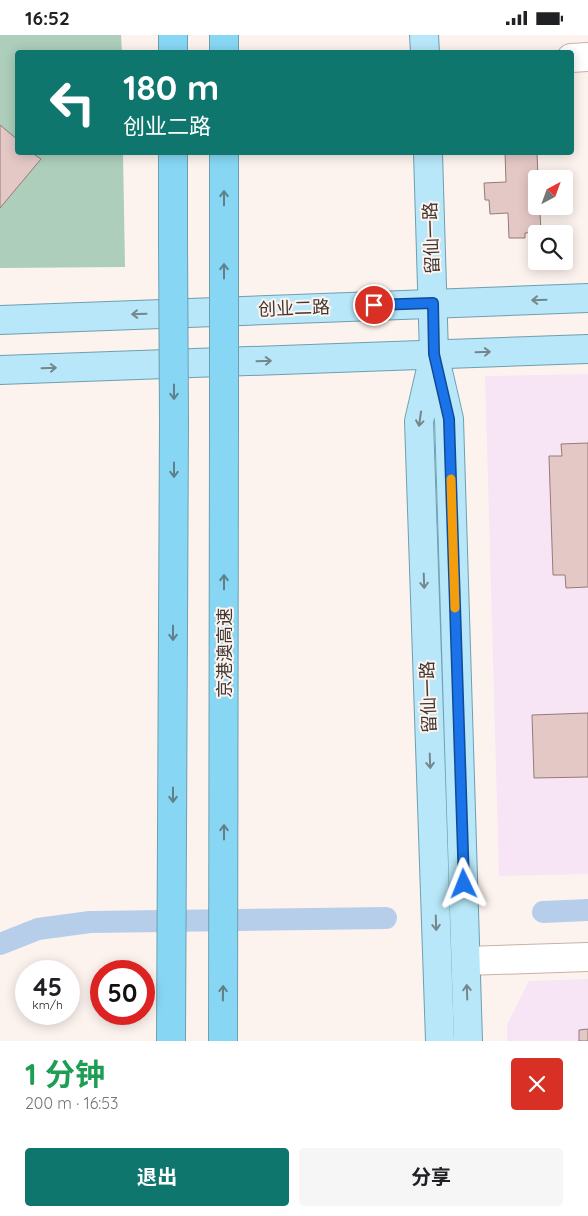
<!DOCTYPE html>
<html lang="zh">
<head>
<meta charset="utf-8">
<style>
  :root { --surface:#fff; --page:#f6f6f6; --text:#202124; --muted:#757577; --accent:#0f766e }
  body { margin:0; font-family:Quicksand,"Noto Sans SC",sans-serif; background:var(--page); color:var(--text); height:100vh; display:flex; flex-direction:column; font-size:19px; white-space:nowrap }
  * { box-sizing:border-box; margin:0 }
  p { font-size:16px; color:var(--muted) }
  .icon { flex:none; width:28px; height:28px; fill:none; stroke:currentColor; stroke-width:2; stroke-linecap:round; stroke-linejoin:round }
  .map { position:relative; height:1006px; overflow:hidden }
  .side { display:flex; flex-direction:column; background:var(--surface); flex:1 }
  .side>* { flex:none }
  .guide { position:absolute; left:15px; top:15px; width:559px; height:105px; border-radius:5px; box-shadow:0 2px 12px #0003; background:#0f766e; color:#fff; overflow:hidden }
  .needle { width:32px; rotate:41deg }
  .fabs { position:absolute; left:528px; top:135px; display:grid; gap:10px }
  .fabs a { display:grid; place-items:center; width:45px; height:45px; border-radius:5px; background:var(--surface); box-shadow:0 2px 12px #0003; font-size:25px }
  .speed { position:absolute; left:15px; top:925px; display:flex; gap:10px; font-size:25px; font-weight:700; text-align:center }
  .speed>* { display:grid; place-content:center; width:65px; height:65px; border-radius:50%; background:var(--surface); box-shadow:0 2px 12px #0003; line-height:1 }
  .speed small { font-size:12px; font-weight:400 }
  .speed .limit { border:8px solid #d22; background:#fff; color:#111 }
  .pin { position:absolute; display:grid; place-items:center; width:42px; height:42px; color:#fff; margin:-21px; border:2px solid #fff; border-radius:50%; box-shadow:0 1px 5px #0007 }
  .me { position:absolute; width:55px; margin:-28px; rotate:358deg; stroke-linejoin:round; filter:drop-shadow(0 0 4px #0008) }
  .turn { display:flex; align-items:center; gap:18px; height:105px; padding:0 25px; font-size:22px }
  .turn .icon { width:65px; height:65px; stroke-width:2.5 }
  .turn b { display:block; font-size:35px; line-height:42px }
  .round { display:grid; place-items:center; flex:none; width:52px; height:52px; border-radius:5px; background:var(--page) }
  .overview { display:flex; align-items:center; justify-content:space-between; height:85px; padding:0 25px }
  h1 { font-size:30px; font-weight:700; line-height:38px; color:#1e9e55 }
  .primary-button { display:flex; gap:10px; margin-top:auto; padding:10px 25px }
  .primary-button a { flex:1; height:58px; border-radius:5px; background:var(--accent); color:#fff; font-size:20px; font-weight:700; line-height:58px; text-align:center }
  .primary-button a+a { background:var(--page); color:var(--text) }
  .status { display:flex; justify-content:space-between; align-items:center; height:35px; padding:0 25px; background:var(--surface); direction:ltr }
  .status svg { height:14px; fill:currentColor }
  .map>svg:first-child { display:block }
  .commercial { fill:#f7e5f6 }
  .green { fill:#accebb }
  .lines { fill:none; stroke-linecap:round; stroke-linejoin:round }
  .canal { stroke:#b7ceeb; stroke-width:22 }
  .building { fill:#e4c8c6; stroke:#947b79 }
  .minor-casing { stroke:#c9b1a6; stroke-width:30 }
  .major-casing { stroke:#6e9fb0; stroke-width:30 }
  .highway-casing { stroke:#6e9fb0; stroke-width:30 }
  .minor { stroke:#fff; stroke-width:28 }
  .major { stroke:#b7e7f8; stroke-width:28 }
  .highway { stroke:#87d7f4; stroke-width:28 }
  .highway-bridge-casing { stroke:#6e9fb0; stroke-width:30; stroke-linecap:butt }
  .highway-bridge { stroke:#87d7f4; stroke-width:28 }
  .oneway { stroke:#607f89 }
  .oneway2 { stroke:#76868b }
  .route-casing { stroke:#114b97; stroke-width:12 }
  .route { stroke:#1a73e8; stroke-width:9 }
  .slow { stroke:#f59e0b; stroke-width:9 }
  .labels { text-anchor:middle; dominant-baseline:central; stroke-width:4; stroke-linejoin:round; paint-order:stroke }
  .street-label { font-size:18px; fill:#403732; stroke:#fdf3ee }
</style>
</head>
<body>
<div class="status"><b>16:52</b><svg viewBox="0 0 49 12"><path d="M0 12V9h3v3zM5 12V6h3v6zM10 12V3h3v9zM15 12V0h3v12zM26 1h20v11H26zM47 4h2v5h-2z"/></svg></div>
<div class="map">
<svg width="588" height="1006" viewBox="0 0 588 1006">
  <rect width="100%" height="100%" fill="#fdf3ee"/>
  <g class="commercial">
    <polygon points="588,339 588,839 499,841 485,341"/>
    <polygon points="588,944 588,1006 507,1006 507,990 529,946"/>
  </g>
  <polygon class="green" points="0,0 121,0 122,17 18,18 18,118 123,118 125,232 0,233"/>
  <g class="lines">
    <g class="canal">
      <polyline points="543,877 588,875"/>
      <polyline points="0,909 38,894 90,887 386,883"/>
    </g>
  </g>
  <g class="building">
    <polygon points="0,90 18,105 18,118 32,118 41,124 0,173"/>
    <polygon points="505,118 537,118 538,144 536,144 536,171 564,171 565,161 565,176 540,177 541,197 525,198 525,203 509,203 508,178 490,179 489,165 485,165 484,148 506,147"/>
    <polygon points="588,408 588,552 566,553 565,540 553,540 549,421 562,421 561,409"/>
    <polygon points="588,678 588,742 534,743 532,680"/>
    <polygon points="588,994 588,1006 579,1006 579,995"/>
  </g>
  <g class="lines">
    <defs>
      <g id="minor">
        <polyline points="571,23 588,22"/>
        <polyline points="466,926 588,922"/>
      </g>
      <g id="major">
        <polyline points="424,0 425,18"/>
        <polyline points="428,118 434,319 449,384 468,1006"/>
        <polyline points="0,285 588,263"/>
        <polyline points="433,325 419,386 440,1006"/>
        <polyline points="0,335 588,314"/>
      </g>
      <g id="highway">
        <polyline points="173,0 173,18"/>
        <polyline points="224,0 224,18"/>
        <polyline points="173,118 173,203"/>
        <polyline points="224,118 224,209"/>
        <polyline points="171,1006 174,387"/>
        <polyline points="223,1006 224,390"/>
      </g>
    </defs>
    <use href="#minor" class="minor-casing"/>
    <use href="#major" class="major-casing"/>
    <use href="#highway" class="highway-casing"/>
    <use href="#minor" class="minor"/>
    <use href="#major" class="major"/>
    <use href="#highway" class="highway"/>
    <defs>
      <g id="highway-bridge">
        <polyline points="173,203 174,387"/>
        <polyline points="224,209 224,390"/>
      </g>
    </defs>
    <use href="#highway-bridge" class="highway-bridge-casing"/>
    <use href="#highway-bridge" class="highway-bridge"/>
  </g>
  <defs><path id="oneway-shaft" d="M-6 0H5M1.5-3L5.5 0L1.5 3" fill="none" stroke-width="1.6" stroke-linecap="round" stroke-linejoin="round" transform="scale(1.25)"/></defs>
  <g class="oneway">
    <use href="#oneway-shaft" transform="translate(224 163) rotate(-90)"/>
    <use href="#oneway-shaft" transform="translate(224 236) rotate(-90)"/>
    <use href="#oneway-shaft" transform="translate(174 357) rotate(90)"/>
    <use href="#oneway-shaft" transform="translate(174 435) rotate(90)"/>
    <use href="#oneway-shaft" transform="translate(224 547) rotate(-90)"/>
    <use href="#oneway-shaft" transform="translate(173 598) rotate(90)"/>
    <use href="#oneway-shaft" transform="translate(173 760) rotate(90)"/>
    <use href="#oneway-shaft" transform="translate(224 797) rotate(-90)"/>
    <use href="#oneway-shaft" transform="translate(223 958) rotate(-89)"/>
  </g>
  <g class="oneway2">
    <use href="#oneway-shaft" transform="translate(539 265) rotate(178)"/>
    <use href="#oneway-shaft" transform="translate(139 279) rotate(178)"/>
    <use href="#oneway-shaft" transform="translate(483 317) rotate(-2)"/>
    <use href="#oneway-shaft" transform="translate(264 326) rotate(-2)"/>
    <use href="#oneway-shaft" transform="translate(49 333) rotate(-2)"/>
    <use href="#oneway-shaft" transform="translate(420 384) rotate(98)"/>
    <use href="#oneway-shaft" transform="translate(424 546) rotate(88)"/>
    <use href="#oneway-shaft" transform="translate(430 726) rotate(88)"/>
    <use href="#oneway-shaft" transform="translate(436 888) rotate(88)"/>
    <use href="#oneway-shaft" transform="translate(467 957) rotate(-92)"/>
  </g>
  <g class="lines">
    <defs>
      <polyline id="route" points="374,270 433,268 434,319 449,384 464,849"/>
    </defs>
    <use href="#route" class="route-casing"/>
    <use href="#route" class="route"/>
    <polyline class="slow" points="451,444 455,573"/>
  </g>
  <g class="labels">
    <g class="street-label">
      <text transform="translate(431 203) rotate(-92)">留仙一路</text>
      <text transform="translate(294 273) rotate(-2)">创业二路</text>
      <text transform="translate(224 618) rotate(-90)">京港澳高速</text>
      <text transform="translate(428 662) rotate(-92)">留仙一路</text>
    </g>
  </g>
</svg>
<div class="fabs">
<a><svg class="needle" viewBox="-14 -14 28 28"><path d="M0-13l5 13h-10z" fill="#e53935"/><path d="M0 13l5-13h-10z" fill="#757577"/></svg></a>
<a><svg class="icon" aria-label="search" viewBox="0 0 24 24"><circle cx="10" cy="10" r="6"/><path d="M15 15l6 6"/></svg></a>
</div>
<div class="speed"><div>45<small>km/h</small></div><div class="limit">50</div></div>
<div class="pin" style="left:374px;top:270px;background:#d93025"><svg class="icon" aria-label="arrive" viewBox="0 0 24 24"><path d="M6 21V4h12l-3 4 3 4H6"/></svg></div>
<svg class="me" style="left:464px;top:849px" viewBox="-20 -20 40 40"><path d="M0-17L14 15 0 8-14 15z" fill="#1a73e8" stroke="#fff" stroke-width="4"/></svg>
<div class="guide">
<div class="turn"><svg class="icon" aria-label="left" viewBox="0 0 24 24"><path d="M17 20v-9H6M10 6l-5 5 5 5"/></svg><div><b>180 m</b>创业二路</div></div>
</div>
</div>
<section class="side">
<div class="overview"><div><h1>1 分钟</h1><p>200 m · 16:53</p></div><a class="round" style="background:#d93025;color:#fff"><svg class="icon" aria-label="close" viewBox="0 0 24 24"><path d="M6 6l12 12M18 6L6 18"/></svg></a></div>
<div class="primary-button"><a>退出</a><a>分享</a></div>
</section>
</body>
</html>
